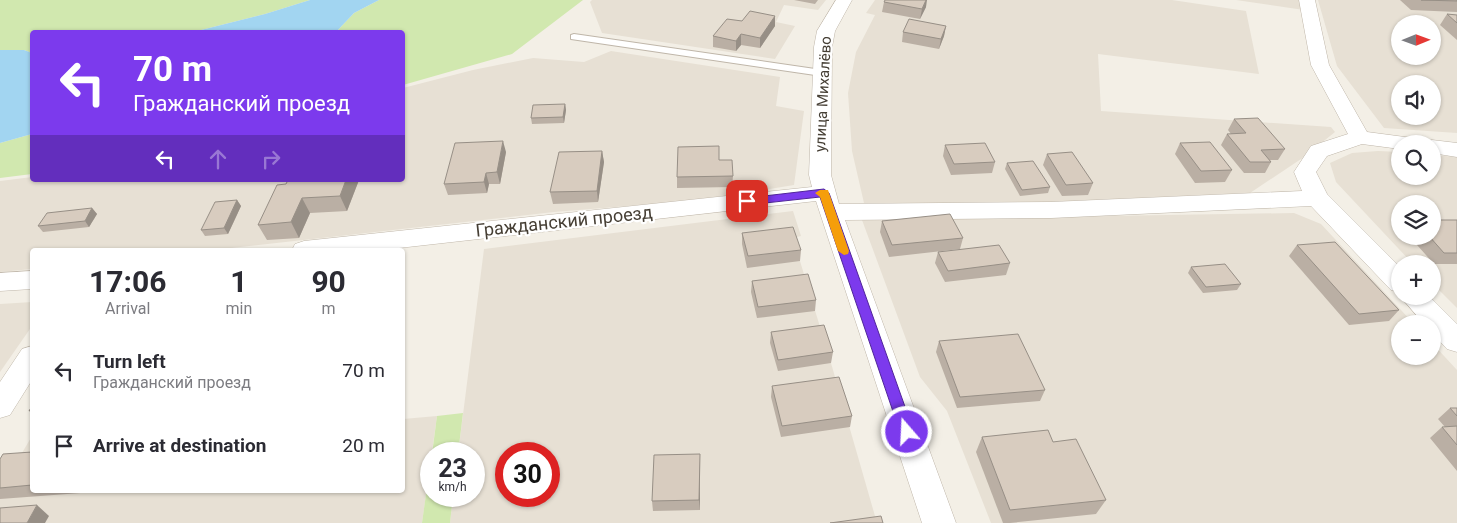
<!DOCTYPE html>
<html lang="en">
<head>
<meta charset="utf-8">
<style>
  :root { --surface:#fff; --page:#f2f2f3; --text:#2b2b33; --muted:#7c7c81 }
  body { margin:0; font-family:Roboto,sans-serif; background:var(--page); color:var(--text); height:100vh; display:flex; flex-direction:column; font-size:19px; white-space:nowrap }
  * { box-sizing:border-box; margin:0 }
  p { font-size:16px; color:var(--muted) }
  .icon { flex:none; width:28px; height:28px; fill:none; stroke:currentColor; stroke-width:2; stroke-linecap:round; stroke-linejoin:round }
  .map { position:relative; flex:1; overflow:hidden }
  .drawer { position:absolute; left:30px; top:248px; width:375px; height:245px; display:flex; flex-direction:column; background:var(--surface); border-radius:5px; box-shadow:0 1px 4px #0004 }
  .drawer>* { flex:none }
  .hud { position:absolute; left:30px; top:30px; width:375px; height:152px; border-radius:5px; box-shadow:0 1px 4px #0004; background:#7c3aed; color:#fff; overflow:hidden }
  .needle { width:32px; rotate:89deg }
  .fabs { position:absolute; left:1391px; top:15px; display:grid; gap:10px }
  .fabs a { display:grid; place-items:center; width:50px; height:50px; border-radius:50%; background:var(--surface); box-shadow:0 1px 4px #0004; font-size:25px }
  .speed { position:absolute; left:420px; top:442px; display:flex; gap:10px; font-size:25px; font-weight:700; text-align:center }
  .speed>* { display:grid; place-content:center; width:65px; height:65px; border-radius:50%; background:var(--surface); box-shadow:0 1px 4px #0004; line-height:1 }
  .speed small { font-size:12px; font-weight:400 }
  .speed .limit { border:8px solid #d22; background:#fff; color:#111 }
  .pin { position:absolute; display:grid; place-items:center; width:42px; height:42px; color:#fff; margin:-21px; border-radius:10px; box-shadow:0 2px 8px #0006 }
  .me { position:absolute; width:55px; margin:-28px; rotate:341deg; stroke-linejoin:round; filter:drop-shadow(0 0 4px #0008) }
  .turn { display:flex; align-items:center; gap:18px; height:105px; padding:0 20px; font-size:22px }
  .turn .icon { width:65px; height:65px; stroke-width:2.5 }
  .turn b { display:block; font-size:35px; line-height:42px }
  .lanes { display:flex; align-items:center; height:48px; padding:0 20px; background:#0003; justify-content:center; gap:25px; direction:ltr }
  .lanes .off { opacity:.35 }
  .eta { display:flex; justify-content:space-evenly; align-items:center; height:85px; text-align:center }
  .eta b { font-size:30px; font-weight:700; line-height:35px }
  ul { padding:0; list-style:none }
  li { display:flex; align-items:center; gap:15px; height:75px; padding:0 20px }
  li div { flex:1 }
  li b { display:block; font-size:19px }
  li em { font-style:normal }
  .map>svg:first-child { display:block }
  .residential { fill:#e7e0d4; fill-rule:evenodd }
  .green { fill:#d1e8af }
  .water { fill:#a2d5f1 }
  .lines { fill:none; stroke-linecap:round; stroke-linejoin:round }
  .lane-casing { stroke:#bfb6a9; stroke-width:2 }
  .street-casing { stroke:#bfb6a9; stroke-width:1 }
  .lane { fill:#fff; fill-rule:evenodd }
  .street { fill:#fff; fill-rule:evenodd }
  .wall { fill:#baafa4 }
  .shaded-wall { fill:#978f86 }
  .building { fill:#d8ccbf; stroke:#978f86 }
  .route { fill:#7c3aed; stroke:#51269a }
  .slow { fill:#f59e0b }
  .labels { text-anchor:middle; dominant-baseline:central; stroke-width:4.5; stroke-linejoin:round; paint-order:stroke }
  .far-street-label { font-size:15px; fill:#463f35; stroke:#fff }
  .street-label { font-size:18px; fill:#463f35; stroke:#fff }
</style>
</head>
<body>
<div class="map">
<svg width="1457" height="523" viewBox="0 0 1457 523">
  <rect width="100%" height="100%" fill="#f3efe6"/>
  <g class="residential">
    <polygon points="592,0 826,0 818,10 784,5 776,22 795,26 775,59 602,33 590,2"/>
    <polygon points="875,0 1172,0 1246,11 1259,74 1098,54 1101,111 1331,127 1335,132 1304,157 1250,193 1024,203 864,203 852,151 848,93 856,52 875,15 866,13"/>
    <polygon points="1236,0 1301,0 1304,10"/>
    <path d="M1318,0h139v133l-73,-5 -47,-62zM1400,24h32v32h-32zM1400,84h32v32h-32z"/>
    <polygon points="611,51 780,77 776,106 804,111 794,185 702,200 554,212 213,250 32,250 32,269 0,272 0,181 32,177 32,180 402,180 403,88 473,70 533,58 584,62"/>
    <path d="M1378,151l22,1v24h32l1,-21 24,2v151l-24,-24 -1,-20h-19l-77,-82 -6,-19 22,-10zM1400,204h32v32h-32z"/>
    <path d="M793,211l8,25 -8,2 38,125 46,160h-427l3,-27h21v-42h-16l26,-205zM506,454h43v42h-43z"/>
    <polygon points="1294,213 1321,224 1414,324 1400,324 1400,356 1432,356 1433,344 1457,370 1457,523 991,523 947,411 920,377 862,220"/>
    <polygon points="32,302 32,326 0,372 0,304"/>
    <polygon points="437,416 422,523 0,523 0,490 32,436 32,490 402,490 403,419"/>
  </g>
  <g class="green">
    <polygon points="0,0 310,0 265,14 193,32 32,32 32,53 24,50 0,50"/>
    <polygon points="379,0 583,0 512,54 403,85 402,32 336,32 354,13"/>
    <polygon points="32,134 32,174 0,178 0,143"/>
    <polygon points="463,413 458,454 432,454 437,416"/>
    <polygon points="431,458 431,496 453,496 450,523 422,523"/>
  </g>
  <g class="water">
    <polygon points="310,0 379,0 354,13 336,32 193,32 265,14"/>
    <polygon points="0,50 24,50 32,53 32,134 0,143"/>
  </g>
  <g class="lines">
    <defs>
      <polygon id="lane" points="574,34 822,70 827,73 822,76 571,39 571,35"/>
      <g id="street">
        <polygon points="836,0 852,0 835,31 832,47 831,175 839,204 1051,202 1302,191 1294,172 1311,146 1348,134 1311,65 1299,0 1315,0 1329,65 1367,132 1420,139 1422,144 1400,144 1400,149 1362,144 1327,156 1316,172 1327,194 1400,267 1400,292 1391,290 1311,206 1051,218 845,220 956,523 922,523 816,201 381,250 292,250 295,244 304,241 812,187 809,175 814,47 817,31"/>
        <polygon points="1432,140 1457,143 1457,157 1432,153 1432,144 1423,144"/>
        <polygon points="32,271 32,289 0,291 0,273"/>
        <polygon points="1400,296 1429,296 1457,324 1457,352 1447,349 1432,333 1432,324 1424,324"/>
        <polygon points="32,346 32,380 10,415 0,418 0,382 22,349"/>
      </g>
    </defs>
    <use href="#lane" class="lane-casing"/>
    <use href="#street" class="street-casing"/>
    <use href="#lane" class="lane"/>
    <use href="#street" class="street"/>
  </g>
  <g class="wall">
    <polygon points="794,0 818,0 815,4"/>
    <polygon points="1400,0 1457,0 1457,12 1411,10"/>
    <polygon points="884,2 926,7 920,19 882,12"/>
    <polygon points="1447,14 1457,15 1457,40 1440,25"/>
    <polygon points="775,16 775,26 760,48 741,45 736,51 713,47 713,36 742,21"/>
    <polygon points="946,26 944,36 939,49 902,42 903,32"/>
    <polygon points="565,104 566,110 564,123 532,124 531,118"/>
    <polygon points="1234,119 1285,149 1278,160 1270,160 1271,162 1265,173 1244,173 1221,145 1227,134 1231,134 1228,130"/>
    <polygon points="1180,143 1232,170 1225,182 1195,183 1175,154"/>
    <polygon points="945,145 995,162 992,173 951,175 943,156"/>
    <polygon points="602,151 604,162 598,202 553,204 550,192"/>
    <polygon points="506,152 500,184 489,184 487,193 448,195 444,184"/>
    <polygon points="1047,154 1093,183 1088,195 1062,196 1043,165"/>
    <polygon points="719,160 733,176 732,187 677,188 677,177"/>
    <polygon points="1007,163 1050,187 1048,193 1020,196 1005,169"/>
    <polygon points="288,180 359,180 347,211 310,213 299,238 267,240 258,225 286,184"/>
    <polygon points="237,200 241,206 228,234 205,236 201,230"/>
    <polygon points="92,208 97,214 89,227 43,232 38,226"/>
    <polygon points="1457,220 1457,264 1434,264 1409,236 1432,236"/>
    <polygon points="882,221 963,238 960,249 889,257 880,232"/>
    <polygon points="742,233 801,250 800,261 747,268 742,244"/>
    <polygon points="1297,245 1399,310 1389,321 1349,325 1289,256"/>
    <polygon points="938,252 1010,263 1006,275 945,282 935,263"/>
    <polygon points="1191,267 1241,284 1237,290 1203,293 1188,273"/>
    <polygon points="752,281 816,300 815,311 757,318 751,292"/>
    <polygon points="771,332 833,352 831,363 778,371 770,343"/>
    <polygon points="939,341 1045,390 1040,401 957,408 936,352"/>
    <polygon points="772,386 852,416 850,427 781,437 771,397"/>
    <polygon points="1450,408 1457,408 1457,471 1430,438 1442,427 1445,427 1438,419"/>
    <polygon points="982,437 1053,442 1106,500 1096,514 1010,523 1003,523 976,452"/>
    <polygon points="32,452 32,490 95,490 94,492 0,499 0,459"/>
    <polygon points="700,454 700,510 653,511 652,501"/>
  </g>
  <g class="shaded-wall">
    <polygon points="926,0 927,0 926,7 920,19 922,9"/>
    <polygon points="775,16 775,26 760,48 760,38"/>
    <polygon points="946,26 944,36 939,49 941,39"/>
    <polygon points="741,34 741,45 736,51 736,41"/>
    <polygon points="565,104 566,110 564,123 563,117"/>
    <polygon points="503,141 506,152 500,184 497,172"/>
    <polygon points="602,151 604,162 598,202 597,191"/>
    <polygon points="486,173 489,184 487,193 484,182"/>
    <polygon points="346,180 359,180 347,211 340,196"/>
    <polygon points="302,198 310,213 299,238 291,222"/>
    <polygon points="237,200 241,206 228,234 224,228"/>
    <polygon points="92,208 97,214 89,227 85,221"/>
    <polygon points="700,454 700,510 699,500"/>
    <polygon points="37,505 49,516 45,523 27,523"/>
  </g>
  <g class="building">
    <polygon points="885,0 926,0 922,9 884,2"/>
    <polygon points="1421,0 1457,0 1457,1"/>
    <polygon points="750,11 775,16 760,38 741,34 736,41 713,36 727,19 742,21"/>
    <polygon points="1447,14 1457,15 1457,23"/>
    <polygon points="909,19 946,26 941,39 903,32"/>
    <polygon points="565,104 563,117 531,118 533,105"/>
    <polygon points="1258,118 1285,149 1261,150 1271,162 1250,162 1227,134 1246,133 1234,119"/>
    <polygon points="503,141 497,172 486,173 484,182 444,184 455,143"/>
    <polygon points="1210,142 1232,170 1201,171 1180,143"/>
    <polygon points="985,143 995,162 954,164 945,145"/>
    <polygon points="719,146 719,160 732,160 733,176 677,177 678,147"/>
    <polygon points="602,151 597,191 550,192 559,152"/>
    <polygon points="1072,152 1093,183 1066,185 1047,154"/>
    <polygon points="1033,161 1050,187 1022,190 1007,163"/>
    <polygon points="288,180 346,180 340,196 302,198 291,222 258,225 277,185 286,184"/>
    <polygon points="237,200 224,228 201,230 215,202"/>
    <polygon points="92,208 85,221 38,226 47,213"/>
    <polygon points="950,214 963,238 892,245 882,221"/>
    <polygon points="1432,220 1457,220 1457,253 1444,253 1429,236 1432,236"/>
    <polygon points="793,227 801,250 748,256 742,233"/>
    <polygon points="1335,242 1399,310 1359,314 1297,245"/>
    <polygon points="999,245 1010,263 948,271 938,252"/>
    <polygon points="1225,264 1241,284 1206,287 1191,267"/>
    <polygon points="808,274 816,300 758,307 752,281"/>
    <polygon points="824,325 833,352 778,360 771,332"/>
    <polygon points="1018,334 1045,390 960,397 939,341"/>
    <polygon points="839,377 852,416 782,426 772,386"/>
    <polygon points="32,406 32,410 29,411"/>
    <polygon points="1450,408 1457,408 1457,416"/>
    <polygon points="1457,426 1457,445 1442,427"/>
    <polygon points="1048,430 1053,442 1076,439 1106,500 1010,510 982,437"/>
    <polygon points="32,452 32,485 0,488 0,459 3,454"/>
    <polygon points="700,454 699,500 652,501 654,455"/>
    <polygon points="37,505 27,523 0,523 0,508"/>
    <polygon points="881,516 883,523 830,523"/>
  </g>
  <polygon class="route" points="824,189 829,193 914,432 912,436 907,437 902,436 900,432 820,197 747,205 742,201 747,198"/>
  <polygon class="slow" points="820,190 828,190 829,193 849,251 848,254 844,255 838,251 820,197 815,193"/>
  <g class="labels">
    <g class="far-street-label">
      <text transform="translate(823 94) rotate(-87)">улица Михалёво</text>
    </g>
    <g class="street-label">
      <text transform="translate(564 221) rotate(-6)">Гражданский проезд</text>
    </g>
  </g>
</svg>
<div class="fabs">
<a><svg class="needle" viewBox="-14 -14 28 28"><path d="M0-13l5 13h-10z" fill="#e53935"/><path d="M0 13l5-13h-10z" fill="#7c7c81"/></svg></a>
<a><svg class="icon" aria-label="sound" viewBox="0 0 24 24"><path d="M4 9h4l5-4v14l-5-4H4zM17 9q2 3 0 6"/></svg></a>
<a><svg class="icon" aria-label="search" viewBox="0 0 24 24"><circle cx="10" cy="10" r="6"/><path d="M15 15l6 6"/></svg></a>
<a><svg class="icon" aria-label="layers" viewBox="0 0 24 24"><path d="M12 4l9 5-9 5-9-5zM3 14l9 5 9-5"/></svg></a>
<a>+</a>
<a>−</a>
</div>
<div class="speed"><div>23<small>km/h</small></div><div class="limit">30</div></div>
<div class="pin" style="left:747px;top:201px;background:#d93025"><svg class="icon" aria-label="arrive" viewBox="0 0 24 24"><path d="M6 21V4h12l-3 4 3 4H6"/></svg></div>
<svg class="me" style="left:907px;top:432px" viewBox="-20 -20 40 40"><circle r="17" fill="#7c3aed" stroke="#fff" stroke-width="3"/><path d="M0-11L8 9 0 5-8 9z" fill="#fff"/></svg>
<div class="hud">
<div class="turn"><svg class="icon" aria-label="left" viewBox="0 0 24 24"><path d="M17 20v-9H6M10 6l-5 5 5 5"/></svg><div><b>70 m</b>Гражданский проезд</div></div>
<div class="lanes"><svg class="icon" aria-label="left" viewBox="0 0 24 24"><path d="M17 20v-9H6M10 6l-5 5 5 5"/></svg><svg class="icon off" aria-label="ahead" viewBox="0 0 24 24"><path d="M12 20V5M6 11l6-6 6 6"/></svg><svg class="icon off" aria-label="right" viewBox="0 0 24 24"><path d="M7 20v-9h11M14 6l5 5-5 5"/></svg></div>
</div>
<section class="drawer">
<div class="eta">
<div><b>17:06</b><p>Arrival</p></div>
<div><b>1</b><p>min</p></div>
<div><b>90</b><p>m</p></div>
</div>
<ul>
<li><svg class="icon" aria-label="left" viewBox="0 0 24 24"><path d="M17 20v-9H6M10 6l-5 5 5 5"/></svg><div><b>Turn left</b><p>Гражданский проезд</p></div><em>70 m</em></li>
<li><svg class="icon" aria-label="arrive" viewBox="0 0 24 24"><path d="M6 21V4h12l-3 4 3 4H6"/></svg><div><b>Arrive at destination</b></div><em>20 m</em></li>
</ul>
</section>
</div>
</body>
</html>
